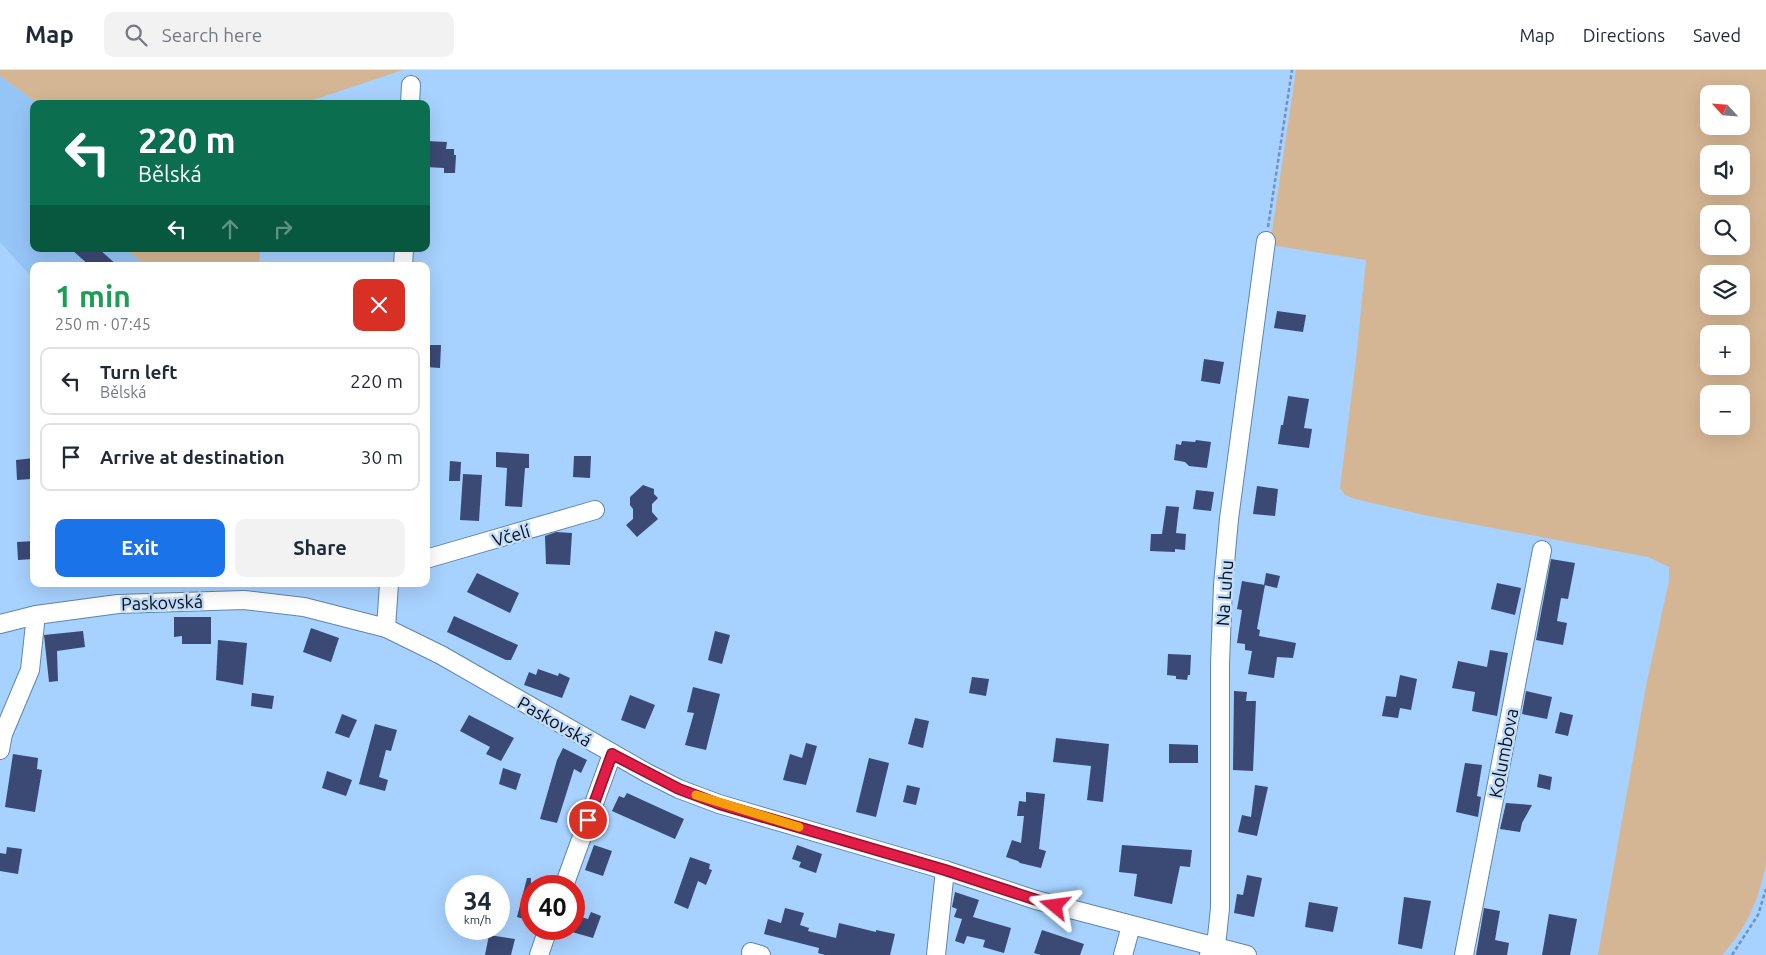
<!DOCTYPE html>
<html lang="en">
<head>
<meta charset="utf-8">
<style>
  :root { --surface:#fff; --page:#f2f2f3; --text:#1f2937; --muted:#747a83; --line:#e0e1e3; --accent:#1a73e8 }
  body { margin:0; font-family:Ubuntu,sans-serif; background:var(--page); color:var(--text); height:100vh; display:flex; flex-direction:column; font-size:19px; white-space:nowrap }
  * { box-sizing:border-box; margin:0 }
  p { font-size:16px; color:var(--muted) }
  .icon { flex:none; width:28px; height:28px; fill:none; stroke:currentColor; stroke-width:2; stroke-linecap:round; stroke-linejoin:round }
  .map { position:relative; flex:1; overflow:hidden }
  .details { position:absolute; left:30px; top:192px; width:400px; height:325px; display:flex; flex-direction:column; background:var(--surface); border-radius:10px; box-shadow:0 5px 20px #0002 }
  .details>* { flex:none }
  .guide { position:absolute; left:30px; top:30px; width:400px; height:152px; border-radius:10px; box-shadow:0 5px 20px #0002; background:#0b6e4f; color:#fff; overflow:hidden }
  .needle { width:32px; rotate:296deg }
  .tools { position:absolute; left:1700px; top:15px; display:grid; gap:10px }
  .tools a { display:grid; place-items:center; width:50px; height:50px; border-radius:10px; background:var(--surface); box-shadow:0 5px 20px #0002; font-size:25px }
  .speed { position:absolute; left:445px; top:805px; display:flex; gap:10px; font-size:25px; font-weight:700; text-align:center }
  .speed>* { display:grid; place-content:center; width:65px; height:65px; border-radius:50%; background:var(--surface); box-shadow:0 5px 20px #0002; line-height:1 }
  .speed small { font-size:12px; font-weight:400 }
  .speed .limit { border:8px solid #d22; background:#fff; color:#111 }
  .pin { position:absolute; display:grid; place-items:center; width:42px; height:42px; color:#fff; margin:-21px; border:2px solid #fff; border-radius:50%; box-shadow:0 1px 5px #0007 }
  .me { position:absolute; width:55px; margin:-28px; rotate:286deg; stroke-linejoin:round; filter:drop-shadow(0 0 4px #0008) }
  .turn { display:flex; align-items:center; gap:18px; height:105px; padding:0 25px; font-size:22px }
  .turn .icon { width:65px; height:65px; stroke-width:2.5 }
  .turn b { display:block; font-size:35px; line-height:42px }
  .lanes { display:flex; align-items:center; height:48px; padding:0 25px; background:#0003; justify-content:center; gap:25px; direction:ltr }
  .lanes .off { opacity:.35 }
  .round { display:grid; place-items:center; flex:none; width:52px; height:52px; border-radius:10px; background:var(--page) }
  .overview { display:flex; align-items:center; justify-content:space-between; height:85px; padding:0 25px }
  h1 { font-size:30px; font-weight:700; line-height:38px; color:#1e9e55 }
  .button { display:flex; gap:10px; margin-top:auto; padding:10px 25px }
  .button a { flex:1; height:58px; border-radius:10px; background:var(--accent); color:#fff; font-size:20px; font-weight:700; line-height:58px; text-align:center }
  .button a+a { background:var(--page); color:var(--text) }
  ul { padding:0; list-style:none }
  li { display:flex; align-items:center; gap:15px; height:68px; margin:0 10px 8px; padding:0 15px; border:2px solid var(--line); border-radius:10px }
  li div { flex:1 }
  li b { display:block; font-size:19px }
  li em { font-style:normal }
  header { display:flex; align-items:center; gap:30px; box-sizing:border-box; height:70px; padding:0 25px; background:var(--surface); border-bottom:1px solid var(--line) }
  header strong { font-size:24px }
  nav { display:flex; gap:28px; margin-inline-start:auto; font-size:18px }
  .search { width:350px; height:45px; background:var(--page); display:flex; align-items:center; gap:12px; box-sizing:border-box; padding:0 18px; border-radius:10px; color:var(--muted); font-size:19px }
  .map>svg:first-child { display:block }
  .built { fill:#95c5f7 }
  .green { fill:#d5b694; fill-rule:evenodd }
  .building { fill:#3b4975 }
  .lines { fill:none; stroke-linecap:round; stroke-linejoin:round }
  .minor-casing { stroke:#5d85ae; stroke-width:20 }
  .path { stroke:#7293b6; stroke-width:2.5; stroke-dasharray:4 2.5; stroke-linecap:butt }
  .minor { stroke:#fff; stroke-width:18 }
  .route-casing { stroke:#92132f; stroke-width:12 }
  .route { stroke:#e11d48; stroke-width:9 }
  .slow { stroke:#f59e0b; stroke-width:9 }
  .labels { text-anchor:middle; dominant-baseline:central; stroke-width:5; stroke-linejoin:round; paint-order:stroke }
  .street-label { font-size:18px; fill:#020f1e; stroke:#c3ddf8 }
</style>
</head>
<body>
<header>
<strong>Map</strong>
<div class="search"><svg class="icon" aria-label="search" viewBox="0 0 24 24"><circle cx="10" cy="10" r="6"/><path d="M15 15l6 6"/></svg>Search here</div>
<nav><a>Map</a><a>Directions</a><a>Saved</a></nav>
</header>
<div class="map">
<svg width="1766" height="885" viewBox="0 0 1766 885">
  <rect width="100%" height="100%" fill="#a7d1fe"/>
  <polygon class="built" points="0,6 33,30 43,34 34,34 34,179 126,179 146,196 34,196 34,210 0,172"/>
  <g class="green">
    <polygon points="0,0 403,0 301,34 43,34 33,30 0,6"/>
    <path d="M1296,0h470v792c-6,36 -19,66 -44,93h-124l48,-269 23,-105v-14l-21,-10 -224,-42 -69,-16 -10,-4 -5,-7 16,-129 10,-99 -96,-15zM1709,24h32v32h-32zM1709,84h32v32h-32zM1709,144h32v32h-32zM1709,204h32v32h-32zM1709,264h32v32h-32zM1709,324h32v32h-32z"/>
    <polygon points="126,179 260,179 259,196 146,196"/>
  </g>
  <g class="building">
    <polygon points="426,71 447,72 446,79 454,79 454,85 456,85 455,103 444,103 444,98 426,97"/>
    <polygon points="71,179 99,179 118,196 90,196"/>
    <polygon points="1277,241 1306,245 1303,262 1274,258"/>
    <polygon points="426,275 441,275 440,298 426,297"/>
    <polygon points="1204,289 1224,292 1220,314 1201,311"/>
    <polygon points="1288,326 1309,329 1304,358 1312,359 1309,378 1278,374 1281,355 1283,355"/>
    <polygon points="1196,370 1211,372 1207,398 1189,396 1185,392 1174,390 1176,374 1181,375 1182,371 1195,372"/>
    <polygon points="496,382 529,384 529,398 525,398 522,437 505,436 507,398 496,397"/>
    <polygon points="574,386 591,386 590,408 573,407"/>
    <polygon points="34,388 34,404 30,405 31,409 17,410 16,390"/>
    <polygon points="450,391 461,392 460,411 449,411"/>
    <polygon points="463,404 482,405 479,451 460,450"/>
    <polygon points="643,415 654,419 654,424 658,428 652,434 652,442 658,449 637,467 626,455 633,449 633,439 630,435 630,427"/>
    <polygon points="1257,416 1278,419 1275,446 1253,444"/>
    <polygon points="1196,420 1214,422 1211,441 1193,439"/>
    <polygon points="1166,436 1179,437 1176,463 1186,464 1185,480 1175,479 1175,482 1150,481 1151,464 1162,464"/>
    <polygon points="556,462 572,463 570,495 546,494 545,466"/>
    <polygon points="34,471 34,489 18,490 17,472"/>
    <polygon points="1551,489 1575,493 1568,529 1561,528 1557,551 1567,553 1563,575 1536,570"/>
    <polygon points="477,503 519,523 510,543 467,522"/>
    <polygon points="1266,503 1280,506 1277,518 1264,515"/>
    <polygon points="1242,511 1265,515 1257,559 1260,560 1259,566 1296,573 1293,588 1277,587 1274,608 1248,604 1252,581 1245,580 1245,574 1237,573 1242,540 1237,539"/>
    <polygon points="1497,513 1521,518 1515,545 1491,539"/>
    <polygon points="454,546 518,575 511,590 506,590 447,562"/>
    <polygon points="174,547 211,547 211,574 182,574 182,566 174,567"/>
    <polygon points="311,558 339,568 331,592 303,582"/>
    <polygon points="83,561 85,577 57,581 58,611 49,612 44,565"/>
    <polygon points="715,561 730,565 722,594 708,590"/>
    <polygon points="218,570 247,573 243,615 216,610"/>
    <polygon points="1490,580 1508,583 1497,646 1472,641 1475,622 1452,618 1458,591 1487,597"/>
    <polygon points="1168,584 1191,585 1190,605 1188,605 1187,610 1176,609 1176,606 1167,605"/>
    <polygon points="538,599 558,606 559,603 570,608 562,628 524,615 529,602 536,605"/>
    <polygon points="1400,605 1417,609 1411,640 1400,638 1398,648 1382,646 1386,626 1396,627"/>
    <polygon points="972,607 989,609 986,626 969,623"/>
    <polygon points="693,617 720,624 706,680 685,675 694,643 687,642"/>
    <polygon points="1234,621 1247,622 1246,631 1256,631 1253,701 1233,700"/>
    <polygon points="1526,621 1552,627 1547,649 1522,644"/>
    <polygon points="252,623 274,626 272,639 251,636"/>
    <polygon points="630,625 655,635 645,659 621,650"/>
    <polygon points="1560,642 1573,645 1568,666 1555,663"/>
    <polygon points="342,644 357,650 349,668 335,663"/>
    <polygon points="469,645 514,668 501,691 486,684 490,677 460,661"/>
    <polygon points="915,648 929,651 923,678 908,674"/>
    <polygon points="375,654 397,660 391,681 386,680 379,707 388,710 385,721 359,714"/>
    <polygon points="1056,668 1109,674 1103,732 1087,730 1091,696 1053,692"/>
    <polygon points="806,673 817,676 806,715 783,710 790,684 802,688"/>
    <polygon points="1169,674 1198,675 1198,693 1169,693"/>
    <polygon points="563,678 587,690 581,703 574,699 557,753 540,749 557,690"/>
    <polygon points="13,684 38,688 37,699 42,700 35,742 5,737"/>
    <polygon points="869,688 889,693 876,747 856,742"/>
    <polygon points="1465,693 1482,695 1477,726 1481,727 1478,747 1456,742"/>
    <polygon points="503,698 521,704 516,720 499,714"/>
    <polygon points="327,701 352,710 346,726 322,718"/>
    <polygon points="1539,704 1552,707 1550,720 1537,717"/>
    <polygon points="907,715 920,718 916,735 903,732"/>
    <polygon points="1255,715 1268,717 1257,766 1238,762 1242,745 1251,747"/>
    <polygon points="1026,722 1045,724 1039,779 1046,781 1041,798 1020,793 1018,791 1006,787 1012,770 1021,773 1024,746 1017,746 1019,731 1026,732"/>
    <polygon points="627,723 684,749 675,769 612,741 619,726 624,728"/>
    <polygon points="1506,733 1532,735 1522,753 1520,762 1500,759"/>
    <polygon points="594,775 612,781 603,806 585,800"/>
    <polygon points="797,775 822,784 816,803 799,797 801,792 792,789"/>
    <polygon points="1122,775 1192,780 1190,797 1180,796 1172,834 1134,826 1137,804 1119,802"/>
    <polygon points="7,777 22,779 18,804 0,801 0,783 6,784"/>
    <polygon points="690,787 710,794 709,799 712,800 706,815 698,811 688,839 674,833"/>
    <polygon points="1247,805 1262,808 1254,847 1234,843 1237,824 1243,825"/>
    <polygon points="527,808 531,808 531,851 517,847"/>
    <polygon points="955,822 979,830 973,847 1011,858 1004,883 983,877 985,870 967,866 964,874 955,871 962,849 954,847 957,839 952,837"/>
    <polygon points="1404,827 1431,831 1422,879 1398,874"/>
    <polygon points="1309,832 1338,837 1333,862 1305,857"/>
    <polygon points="785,838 804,843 800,855 809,858 808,861 836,868 839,853 876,862 876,860 895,864 890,885 825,885 818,883 819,878 764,864 768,849 781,853"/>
    <polygon points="1484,838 1500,841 1495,870 1509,873 1507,885 1476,885"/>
    <polygon points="591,842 601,846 593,868 572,862 577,846 588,849"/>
    <polygon points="1549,844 1577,849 1570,885 1542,885"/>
    <polygon points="1042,860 1084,874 1080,885 1041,885 1034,883"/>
    <polygon points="489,865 515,869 511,885 485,885"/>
  </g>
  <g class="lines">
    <defs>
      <g id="minor">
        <polyline points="410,34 411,15"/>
        <polyline points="403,196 404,179"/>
        <polyline points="426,489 595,440"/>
        <polyline points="0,554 36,545 118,534 244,530 304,537 386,558 441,585 647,703 679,719 719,734 945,800 1036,830 1247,885"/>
        <polyline points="386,558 389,514"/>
        <polyline points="0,680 3,664 30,600 36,545"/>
        <polyline points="564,816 612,684"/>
        <polyline points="751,882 761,885"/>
        <polyline points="539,885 548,859"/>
        <polyline points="936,885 945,800"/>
        <polyline points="1123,885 1131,856"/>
        <polyline points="1209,885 1217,867 1220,838 1220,594 1223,515 1229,449 1266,171"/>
        <polyline points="1464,885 1542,480"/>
      </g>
    </defs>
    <use href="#minor" class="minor-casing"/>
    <g class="path">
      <polyline points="1268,157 1292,0"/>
      <polyline points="1732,885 1758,845 1766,819"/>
    </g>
    <use href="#minor" class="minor"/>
  </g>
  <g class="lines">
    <defs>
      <polyline id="route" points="588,750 612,684 679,719 719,734 945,800 1055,836"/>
    </defs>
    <use href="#route" class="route-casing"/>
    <use href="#route" class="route"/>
    <polyline class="slow" points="696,725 799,757"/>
  </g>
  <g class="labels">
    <g class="street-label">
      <text transform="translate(511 465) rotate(-16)">Včelí</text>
      <text transform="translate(1224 523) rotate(-86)">Na Luhu</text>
      <text transform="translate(162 532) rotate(-2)">Paskovská</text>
      <text transform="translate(555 651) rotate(30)">Paskovská</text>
      <text transform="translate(1503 683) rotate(-79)">Kolumbova</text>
    </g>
  </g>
</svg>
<div class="tools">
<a><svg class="needle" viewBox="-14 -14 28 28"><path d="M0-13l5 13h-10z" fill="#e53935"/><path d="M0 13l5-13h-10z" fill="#747a83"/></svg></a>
<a><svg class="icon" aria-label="sound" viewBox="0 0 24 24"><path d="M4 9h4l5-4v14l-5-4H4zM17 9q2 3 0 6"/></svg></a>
<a><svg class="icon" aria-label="search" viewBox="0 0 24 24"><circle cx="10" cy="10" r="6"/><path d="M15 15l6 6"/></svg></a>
<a><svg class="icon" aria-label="layers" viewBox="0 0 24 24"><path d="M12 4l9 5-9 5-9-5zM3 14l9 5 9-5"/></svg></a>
<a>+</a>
<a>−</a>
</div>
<div class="speed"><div>34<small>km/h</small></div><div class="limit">40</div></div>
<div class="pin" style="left:588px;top:750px;background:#d93025"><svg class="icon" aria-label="arrive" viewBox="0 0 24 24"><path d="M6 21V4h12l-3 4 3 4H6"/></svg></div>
<svg class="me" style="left:1055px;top:836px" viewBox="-20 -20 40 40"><path d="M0-17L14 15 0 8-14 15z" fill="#e11d48" stroke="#fff" stroke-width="4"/></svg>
<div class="guide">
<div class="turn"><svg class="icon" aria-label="left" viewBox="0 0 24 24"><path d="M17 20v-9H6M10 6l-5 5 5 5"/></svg><div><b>220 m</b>Bělská</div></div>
<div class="lanes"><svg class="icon" aria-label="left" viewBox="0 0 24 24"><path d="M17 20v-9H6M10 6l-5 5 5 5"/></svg><svg class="icon off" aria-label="ahead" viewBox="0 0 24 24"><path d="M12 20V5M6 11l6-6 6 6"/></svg><svg class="icon off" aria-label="right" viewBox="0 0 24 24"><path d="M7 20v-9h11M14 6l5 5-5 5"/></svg></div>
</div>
<section class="details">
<div class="overview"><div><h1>1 min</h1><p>250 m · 07:45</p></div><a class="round" style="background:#d93025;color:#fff"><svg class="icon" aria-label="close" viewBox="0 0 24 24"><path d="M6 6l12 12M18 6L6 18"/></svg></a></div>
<ul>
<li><svg class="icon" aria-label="left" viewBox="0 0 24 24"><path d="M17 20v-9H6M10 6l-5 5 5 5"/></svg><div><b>Turn left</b><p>Bělská</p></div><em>220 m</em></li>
<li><svg class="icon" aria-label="arrive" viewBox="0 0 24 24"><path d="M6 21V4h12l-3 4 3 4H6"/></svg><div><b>Arrive at destination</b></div><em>30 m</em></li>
</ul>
<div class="button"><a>Exit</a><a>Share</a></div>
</section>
</div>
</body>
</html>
